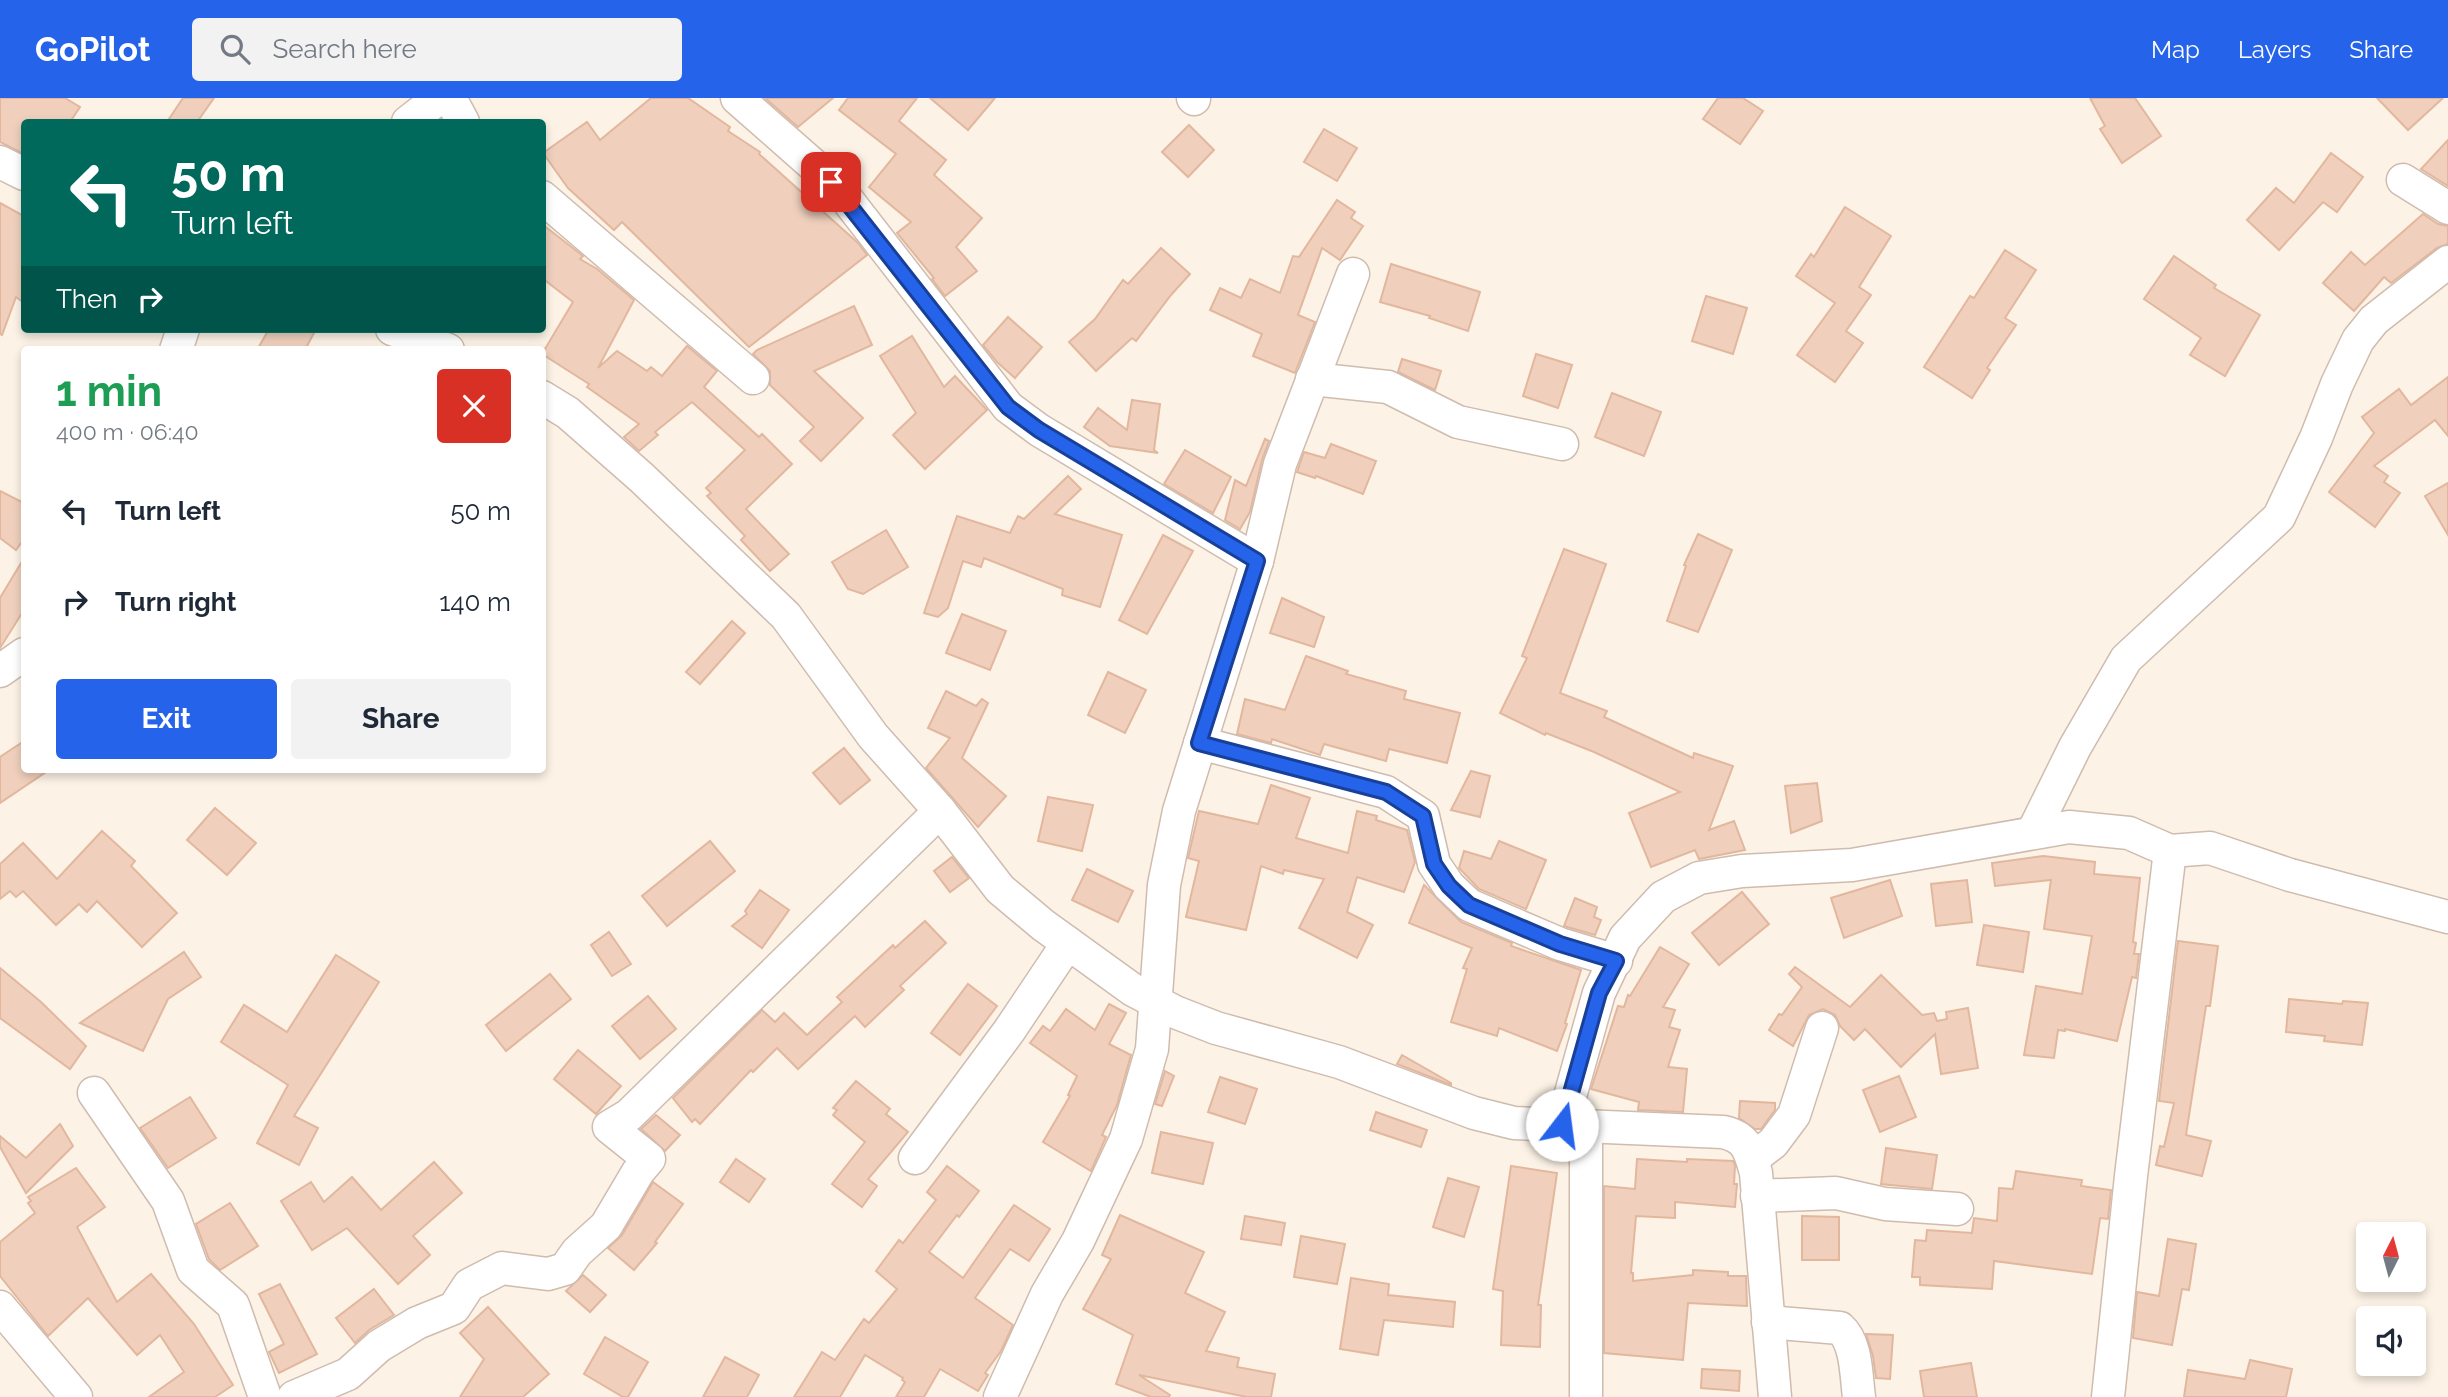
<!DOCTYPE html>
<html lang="en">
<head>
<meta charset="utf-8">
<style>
  :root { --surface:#fff; --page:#f2f2f3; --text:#1f2937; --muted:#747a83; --accent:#2563eb }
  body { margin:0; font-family:Raleway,sans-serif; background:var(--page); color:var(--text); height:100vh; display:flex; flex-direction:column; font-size:26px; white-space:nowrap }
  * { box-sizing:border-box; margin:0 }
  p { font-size:23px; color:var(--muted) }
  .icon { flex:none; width:38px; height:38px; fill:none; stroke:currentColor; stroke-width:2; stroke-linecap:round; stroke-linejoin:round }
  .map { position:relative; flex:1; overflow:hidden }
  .details { position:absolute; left:21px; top:248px; width:525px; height:427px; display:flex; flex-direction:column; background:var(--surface); border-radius:7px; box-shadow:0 4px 10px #0003 }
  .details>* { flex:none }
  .guide { position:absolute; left:21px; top:21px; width:525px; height:214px; border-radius:7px; box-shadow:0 4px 10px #0003; background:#00695c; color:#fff; overflow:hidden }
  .needle { width:46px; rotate:6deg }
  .fabs { position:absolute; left:2356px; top:1124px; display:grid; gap:14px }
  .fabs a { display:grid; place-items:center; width:70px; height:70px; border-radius:7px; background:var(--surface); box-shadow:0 4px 10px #0003; font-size:35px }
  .pin { position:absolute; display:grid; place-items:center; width:60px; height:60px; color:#fff; margin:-30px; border-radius:14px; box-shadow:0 4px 10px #0006 }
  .me { position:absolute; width:77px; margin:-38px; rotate:15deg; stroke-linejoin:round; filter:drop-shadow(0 0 5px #0008) }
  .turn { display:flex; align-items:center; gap:24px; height:147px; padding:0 35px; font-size:32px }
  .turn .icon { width:91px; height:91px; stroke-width:2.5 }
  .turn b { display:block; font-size:49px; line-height:60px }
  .then { display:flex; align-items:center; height:66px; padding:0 35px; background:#0003; gap:14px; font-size:26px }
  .round { display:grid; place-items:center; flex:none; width:74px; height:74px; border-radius:7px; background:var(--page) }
  .headline { display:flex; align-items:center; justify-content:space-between; height:119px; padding:0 35px }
  h1 { font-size:42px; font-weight:700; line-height:52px; color:#1e9e55 }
  .button { display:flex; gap:14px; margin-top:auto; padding:14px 35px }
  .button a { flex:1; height:80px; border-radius:7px; background:var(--accent); color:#fff; font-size:28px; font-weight:700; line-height:80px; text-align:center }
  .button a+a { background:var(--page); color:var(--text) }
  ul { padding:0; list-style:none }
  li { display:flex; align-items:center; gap:21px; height:91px; padding:0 35px }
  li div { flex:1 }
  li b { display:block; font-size:26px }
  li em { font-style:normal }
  header { display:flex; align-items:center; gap:42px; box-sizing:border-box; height:98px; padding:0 35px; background:var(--accent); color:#fff }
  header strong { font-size:33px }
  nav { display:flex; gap:38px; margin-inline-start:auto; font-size:24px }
  .search { width:490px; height:63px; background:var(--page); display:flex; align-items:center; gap:18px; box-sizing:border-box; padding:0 24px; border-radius:7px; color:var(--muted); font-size:26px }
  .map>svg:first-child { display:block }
  .building { fill:#f0d0bd; stroke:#e2b79e; stroke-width:2 }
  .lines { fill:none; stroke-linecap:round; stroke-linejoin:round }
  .minor-casing { stroke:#cfbcaf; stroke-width:35 }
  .minor { stroke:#fff; stroke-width:32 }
  .route-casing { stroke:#184099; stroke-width:18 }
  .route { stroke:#2563eb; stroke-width:12 }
</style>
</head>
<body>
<header>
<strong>GoPilot</strong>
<div class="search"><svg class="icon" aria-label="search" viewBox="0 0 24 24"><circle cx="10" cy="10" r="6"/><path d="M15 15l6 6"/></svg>Search here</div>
<nav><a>Map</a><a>Layers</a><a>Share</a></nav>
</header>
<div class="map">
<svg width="2448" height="1299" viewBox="0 0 2448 1299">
  <rect width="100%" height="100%" fill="#fcf2e5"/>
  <g class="building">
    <polygon points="0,0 65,0 80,9 70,24 24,24 24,56 0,44"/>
    <polygon points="183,0 214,0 197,24 167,24"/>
    <polygon points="651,0 688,0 730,29 728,33 760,54 759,56 858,145 867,157 749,249 622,124 614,132 568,90 543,55 587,24 600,42"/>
    <polygon points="765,0 833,0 798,29"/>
    <polygon points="848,0 917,0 899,23 946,62 934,77 982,120 956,149 977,173 945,198 932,181 934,180 897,135 911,124 869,89 896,56 839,12"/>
    <polygon points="930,0 995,0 968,32"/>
    <polygon points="1718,0 1743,0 1763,13 1740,46 1703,21"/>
    <polygon points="2090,0 2135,0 2161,38 2122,65 2100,31 2105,28"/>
    <polygon points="2377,0 2443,0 2408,32"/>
    <polygon points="1189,27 1214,52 1188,79 1162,54"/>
    <polygon points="1324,31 1357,50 1337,83 1304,64"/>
    <polygon points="2448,42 2448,88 2421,71"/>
    <polygon points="2331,55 2363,79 2337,114 2323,104 2279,152 2247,122 2276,90 2294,105"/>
    <polygon points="1337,102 1355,114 1351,120 1363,128 1340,162 1322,150 1298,217 1315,224 1295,275 1253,258 1262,236 1210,212 1220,190 1241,200 1250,181 1280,195 1293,158 1299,159"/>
    <polygon points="0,105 24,118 24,205 16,199 2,237 0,236"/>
    <polygon points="1845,109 1891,138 1859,189 1871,197 1846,233 1863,245 1835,284 1797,257 1835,205 1796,178 1811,156 1814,159"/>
    <polygon points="2423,116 2438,126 2448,128 2448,146 2437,150 2391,185 2384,179 2354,213 2323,185 2351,154 2365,167"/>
    <polygon points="542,126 583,158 580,161 597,171 634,202 598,270 617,253 647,273 651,269 662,278 687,248 717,273 704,289 759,339 762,336 792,366 746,411 789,456 770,473 741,442 745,438 707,398 711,395 706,390 745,352 692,304 655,334 658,337 639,353 624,339 639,326 587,289 589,286 542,256 573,204 542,180"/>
    <polygon points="1161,150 1190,176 1171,197 1136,243 1132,240 1096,273 1069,244 1095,221 1123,182 1128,186"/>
    <polygon points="2005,152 2036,172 2005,220 2016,227 1987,270 1990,272 1972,300 1924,269 1970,198 1974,200"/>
    <polygon points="2174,158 2216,187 2214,190 2260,217 2225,278 2190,257 2201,240 2144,201"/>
    <polygon points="1391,166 1480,194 1468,233 1429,220 1430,218 1380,204"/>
    <polygon points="1706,198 1747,210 1733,256 1692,243"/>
    <polygon points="854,208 872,247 814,273 863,320 821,363 800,343 814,329 770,287 770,273 753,256 757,252"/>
    <polygon points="1008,219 1042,249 1015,280 997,264 983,247"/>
    <polygon points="269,231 316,231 305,252 257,252"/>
    <polygon points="912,238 944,289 955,278 987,312 925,371 893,337 916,315 880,258"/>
    <polygon points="1536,256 1572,267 1558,310 1523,298"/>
    <polygon points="1402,261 1441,273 1435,292 1398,274"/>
    <polygon points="2448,279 2448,338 2435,322 2374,368 2388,378 2384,384 2400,395 2375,429 2329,394 2374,335 2362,319 2399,291 2411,307"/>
    <polygon points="1612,295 1661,314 1644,358 1595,339"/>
    <polygon points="1132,302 1160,306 1154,352 1158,355 1110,348 1084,329 1098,310 1127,332"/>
    <polygon points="1265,341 1269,343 1262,362 1250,414 1240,431 1225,422 1235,382 1246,388"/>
    <polygon points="1331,346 1376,363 1363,396 1316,378 1315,380 1297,374 1304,354 1325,360"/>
    <polygon points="1185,352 1231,379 1213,415 1164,386"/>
    <polygon points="1068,378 1081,391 1055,416 1122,437 1100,509 1062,497 1063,491 984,460 981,469 963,463 948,510 938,519 924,515 957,418 1010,435 1018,418 1024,421"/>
    <polygon points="2448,385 2448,437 2425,398"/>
    <polygon points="0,393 24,405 24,441 16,452 0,440"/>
    <polygon points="886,432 908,469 863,496 848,491 832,464"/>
    <polygon points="1698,436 1732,452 1698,534 1667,523 1686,468 1684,467"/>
    <polygon points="1163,437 1193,453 1147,536 1119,522"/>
    <polygon points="1564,451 1606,466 1560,595 1607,613 1604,619 1693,660 1694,655 1733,668 1709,732 1734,723 1745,752 1699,761 1695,752 1651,769 1629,715 1680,694 1594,654 1546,635 1545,637 1500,615 1527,560 1522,558"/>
    <polygon points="24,460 24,512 0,550 0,500"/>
    <polygon points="1282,500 1324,519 1314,549 1270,535"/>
    <polygon points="962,516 1006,533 990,572 946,555"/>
    <polygon points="732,523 745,535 700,586 686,574"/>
    <polygon points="1306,558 1348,573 1346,576 1406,593 1404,601 1460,615 1447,665 1389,651 1386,663 1324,646 1320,657 1272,641 1271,645 1237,636 1245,601 1285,612"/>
    <polygon points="1108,574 1146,592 1125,635 1088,617"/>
    <polygon points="946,593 976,608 982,601 988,605 962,660 1006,698 978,729 926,670 950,640 928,630"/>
    <polygon points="24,643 24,672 49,672 0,705 0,659"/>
    <polygon points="844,650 870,682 840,706 813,675"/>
    <polygon points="1471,673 1490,678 1480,719 1451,712"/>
    <polygon points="1817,685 1822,723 1791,735 1785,688"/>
    <polygon points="1271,687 1310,700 1296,740 1348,755 1357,713 1377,718 1376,722 1407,732 1415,764 1404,794 1357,779 1347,814 1373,827 1357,860 1299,830 1324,781 1284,772 1283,776 1261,768 1246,832 1186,819 1199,763 1188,760 1199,713 1258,726"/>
    <polygon points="1048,699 1093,707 1082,753 1038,743"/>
    <polygon points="215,710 256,745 227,777 187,742"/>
    <polygon points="102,733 135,763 131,768 177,815 142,849 97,803 87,814 79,806 56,827 23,793 16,799 10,793 0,801 0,766 23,745 57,781"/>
    <polygon points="710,743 735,773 667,828 642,798"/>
    <polygon points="1499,743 1546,762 1526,811 1479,791 1459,770 1464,753 1491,761"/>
    <polygon points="2043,758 2095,764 2094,776 2140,780 2133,844 2136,845 2134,856 2139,856 2136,880 2132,879 2117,943 2065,931 2065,933 2058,932 2054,960 2024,957 2036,888 2082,896 2092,838 2044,831 2051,782 1995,788 1992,765"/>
    <polygon points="952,759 969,780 950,794 934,773"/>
    <polygon points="1087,771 1133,793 1118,824 1072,802"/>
    <polygon points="1890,782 1902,818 1844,840 1831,800"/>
    <polygon points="1967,782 1972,824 1936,828 1931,786"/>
    <polygon points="1424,787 1461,824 1512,845 1511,848 1581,872 1565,925 1567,926 1557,953 1499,930 1497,938 1451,924 1467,871 1463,870 1472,850 1409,825"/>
    <polygon points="760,792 789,812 762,850 732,828 747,816 745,813"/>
    <polygon points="1742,794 1769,826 1719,867 1692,835"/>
    <polygon points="1575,800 1597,809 1594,819 1601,822 1595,837 1564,828"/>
    <polygon points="925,823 946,845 900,888 904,892 865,929 855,918 798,971 777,950 753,974 751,972 700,1026 695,1021 692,1024 673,1000 762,912 775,924 784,915 807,937 842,904 837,899 893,847 895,850"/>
    <polygon points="1984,827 2029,834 2023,874 1977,867"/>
    <polygon points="609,834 631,866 612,878 591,847"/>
    <polygon points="2178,843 2218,848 2210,908 2206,908 2186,1037 2211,1043 2202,1078 2156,1067 2160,1048 2164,1049 2174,1005 2159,1003"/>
    <polygon points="1660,849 1689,866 1663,909 1675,912 1669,929 1680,932 1668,969 1687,971 1683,1014 1638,1012 1639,1004 1591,991 1618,908 1624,909 1628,897 1630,898"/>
    <polygon points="184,854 201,879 168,901 143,953 80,925"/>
    <polygon points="336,857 379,884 294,1018 318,1030 299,1067 257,1045 288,987 221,944 244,907 287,934"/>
    <polygon points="1795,869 1850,909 1881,877 1922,917 1934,915 1937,923 1947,921 1946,914 1968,910 1978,970 1941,976 1935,936 1901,969 1865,931 1854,942 1840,928 1835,917 1823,911 1809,917 1793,948 1769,932 1779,916 1782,917 1802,889 1789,876"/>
    <polygon points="0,870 41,904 86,948 70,971 0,920"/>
    <polygon points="550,876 571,901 506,953 486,927"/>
    <polygon points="968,886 997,908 960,957 931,935"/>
    <polygon points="648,898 676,931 640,961 612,928"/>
    <polygon points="2289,901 2342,906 2343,903 2368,905 2362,947 2324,943 2325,938 2286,934"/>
    <polygon points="1109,906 1126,915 1109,946 1131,957 1117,1007 1102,1037 1106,1039 1091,1073 1043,1044 1070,998 1068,997 1077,978 1030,945 1043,928 1050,933 1066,911 1095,932"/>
    <polygon points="578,952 621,988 596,1016 554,981"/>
    <polygon points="1402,957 1451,985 1451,987 1397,966"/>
    <polygon points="1165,973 1174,978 1162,1008 1155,1006"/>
    <polygon points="1899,978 1916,1019 1880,1034 1863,992"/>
    <polygon points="1220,979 1257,991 1245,1026 1208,1014"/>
    <polygon points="856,983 890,1011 886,1016 908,1034 868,1081 877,1088 862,1109 832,1086 865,1044 833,1017 837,1012 833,1010"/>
    <polygon points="190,999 216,1040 168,1070 140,1030"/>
    <polygon points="1740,1003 1775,1005 1775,1012 1761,1031 1755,1031 1739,1020"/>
    <polygon points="1376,1014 1427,1032 1421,1049 1370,1032"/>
    <polygon points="656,1017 680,1037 665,1053 641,1031"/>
    <polygon points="60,1026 73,1048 26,1095 0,1049 0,1038 26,1060"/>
    <polygon points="1161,1034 1213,1045 1203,1086 1152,1075"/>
    <polygon points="1886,1050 1937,1057 1932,1091 1881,1086"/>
    <polygon points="736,1061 765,1081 749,1104 720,1084"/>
    <polygon points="1637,1061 1687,1064 1687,1061 1733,1063 1735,1067 1734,1086 1737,1086 1735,1109 1675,1104 1675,1120 1636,1118 1631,1175 1633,1175 1633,1183 1693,1177 1693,1172 1728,1174 1728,1178 1746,1178 1747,1208 1688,1205 1683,1262 1604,1255 1604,1088 1635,1091"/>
    <polygon points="434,1064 462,1095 413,1138 430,1157 398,1186 347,1130 312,1152 281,1103 311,1084 324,1104 352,1079 381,1112"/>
    <polygon points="947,1068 979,1093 959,1119 957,1117 929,1154 963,1180 1014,1107 1050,1131 1029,1163 1010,1151 975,1200 1013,1227 1001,1253 985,1275 988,1277 978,1293 940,1271 924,1299 896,1299 905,1284 902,1282 903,1280 865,1257 840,1299 794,1299 822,1254 835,1262 864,1221 869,1225 897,1191 876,1173 899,1142 903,1145 936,1102 927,1094"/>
    <polygon points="1511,1068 1557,1075 1538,1207 1541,1207 1540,1249 1501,1247 1503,1193 1493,1191"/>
    <polygon points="76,1070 105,1109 77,1129 117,1204 151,1176 194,1226 233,1287 215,1299 149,1299 184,1274 160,1237 137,1257 88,1200 48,1238 0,1178 0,1144 35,1115 28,1105 31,1103 28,1099"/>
    <polygon points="2016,1073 2082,1082 2081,1088 2111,1092 2108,1121 2100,1120 2092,1176 1994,1163 1992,1191 1920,1187 1920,1179 1912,1179 1915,1142 1926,1143 1927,1132 1972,1135 1974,1120 1997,1123 1999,1090 2013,1091"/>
    <polygon points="1448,1080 1479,1089 1464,1139 1433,1129"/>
    <polygon points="653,1084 683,1106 655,1144 657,1145 634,1172 608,1150 622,1137"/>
    <polygon points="230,1105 258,1148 220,1172 209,1161 196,1126"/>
    <polygon points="1120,1117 1204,1154 1185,1195 1225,1214 1206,1253 1239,1260 1237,1269 1275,1276 1271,1299 1247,1299 1139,1277 1170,1297 1169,1299 1151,1299 1116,1286 1133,1237 1083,1211 1111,1161 1102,1157"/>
    <polygon points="1245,1118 1285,1125 1281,1147 1241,1141"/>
    <polygon points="1802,1118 1839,1119 1839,1162 1802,1162"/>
    <polygon points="1301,1138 1345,1146 1337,1186 1294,1179"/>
    <polygon points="2168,1141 2196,1146 2189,1192 2182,1191 2172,1247 2133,1240 2137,1194 2159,1198"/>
    <polygon points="583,1177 606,1197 590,1214 566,1193"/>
    <polygon points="1351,1180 1389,1186 1388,1197 1455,1204 1453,1229 1384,1222 1378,1257 1340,1251"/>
    <polygon points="280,1186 317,1256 279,1275 269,1254 284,1246 259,1196"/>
    <polygon points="374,1191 394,1217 369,1232 355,1245 336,1220"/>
    <polygon points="488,1209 549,1276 523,1299 460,1299 484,1261 460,1235"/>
    <polygon points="1866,1236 1893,1237 1890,1281 1876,1280 1873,1258"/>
    <polygon points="605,1239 648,1264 628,1299 623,1299 584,1276"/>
    <polygon points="725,1259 759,1277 747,1299 703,1299"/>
    <polygon points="2250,1262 2292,1271 2286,1299 2184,1299 2188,1272 2245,1281"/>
    <polygon points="1971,1265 1977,1299 1924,1299 1920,1273"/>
    <polygon points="1702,1271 1740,1273 1739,1293 1701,1290"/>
  </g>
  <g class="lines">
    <defs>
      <g id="minor">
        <polyline points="450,0 463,24"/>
        <polyline points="737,0 820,73 842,95 1008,309 1039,332 1257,463"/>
        <polyline points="1193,0 1194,1"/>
        <polyline points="408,24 439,0"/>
        <polyline points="0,64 24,76"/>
        <polyline points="2403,82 2448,110"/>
        <polyline points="542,99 753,280"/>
        <polyline points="392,231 448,252"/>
        <polyline points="176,252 183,231"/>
        <polyline points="1312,281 1388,289 1458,324 1562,346"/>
        <path d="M542,299l26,16 74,65 144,138 87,120 67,75 60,78 43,36 90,65 42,22 41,16 123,34 135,51 40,10 209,9c24,5 27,19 33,41l19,224"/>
        <polyline points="0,573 24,556"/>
        <polyline points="1200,645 1386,694 1423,718 1434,766 1449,788 1469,807 1560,846 1616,863"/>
        <polyline points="2033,734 2075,649 2126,561 2279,419 2316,340 2337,286 2358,242 2374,222 2448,164"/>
        <polyline points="94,995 168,1103 193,1172 233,1207 265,1299"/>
        <polyline points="1562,1027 1599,895 1625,840 1663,799 1699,780 1742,773 1852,767 2069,729 2129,735 2170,753 2210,750 2290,777 2448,819"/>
        <polyline points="915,1060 1009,933 1068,845"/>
        <polyline points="1752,1061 1773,1045 1794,1017 1822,930"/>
        <polyline points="1757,1098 1836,1095 1885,1106 1957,1111"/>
        <polyline points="0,1209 76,1299"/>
        <path d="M1768,1224l72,6c17,15 16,47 19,69"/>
        <polyline points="294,1299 348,1276 379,1248 417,1225 454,1210 469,1187 502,1170 548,1176 565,1171 577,1154 606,1128 638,1074 649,1061 609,1029 629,1017 940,713"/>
        <polyline points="1000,1299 1047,1196 1078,1143 1126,1041 1152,951 1164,787 1179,713 1257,463 1280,366 1353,176"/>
        <polyline points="1586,1299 1586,1028"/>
        <polyline points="2108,1299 2131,1078 2170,753"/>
      </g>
    </defs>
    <use href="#minor" class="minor-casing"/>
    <use href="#minor" class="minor"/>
  </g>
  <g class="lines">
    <defs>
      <polyline id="route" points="831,84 1008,309 1039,332 1257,463 1199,645 1386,694 1423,718 1434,766 1449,788 1469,807 1560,846 1616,863 1599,895 1562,1027"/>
    </defs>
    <use href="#route" class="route-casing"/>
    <use href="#route" class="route"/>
  </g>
</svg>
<div class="fabs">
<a><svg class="needle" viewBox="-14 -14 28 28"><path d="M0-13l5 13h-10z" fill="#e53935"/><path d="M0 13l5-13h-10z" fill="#747a83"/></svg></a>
<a><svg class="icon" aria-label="sound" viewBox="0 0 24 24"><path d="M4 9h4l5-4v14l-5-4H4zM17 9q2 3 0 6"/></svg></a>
</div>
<div class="pin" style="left:831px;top:84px;background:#d93025"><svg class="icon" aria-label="arrive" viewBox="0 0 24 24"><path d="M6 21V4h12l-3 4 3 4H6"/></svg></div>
<svg class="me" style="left:1562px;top:1027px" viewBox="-20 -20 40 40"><circle r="19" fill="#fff"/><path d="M0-13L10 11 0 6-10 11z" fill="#2563eb"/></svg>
<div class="guide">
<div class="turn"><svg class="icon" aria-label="left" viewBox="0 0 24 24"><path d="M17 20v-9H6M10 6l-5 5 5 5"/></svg><div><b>50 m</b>Turn left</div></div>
<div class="then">Then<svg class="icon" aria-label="right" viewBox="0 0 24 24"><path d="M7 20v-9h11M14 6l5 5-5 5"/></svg></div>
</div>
<section class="details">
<div class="headline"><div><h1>1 min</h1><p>400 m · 06:40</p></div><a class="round" style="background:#d93025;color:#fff"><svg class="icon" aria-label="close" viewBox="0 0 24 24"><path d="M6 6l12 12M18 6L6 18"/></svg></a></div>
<ul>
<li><svg class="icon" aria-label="left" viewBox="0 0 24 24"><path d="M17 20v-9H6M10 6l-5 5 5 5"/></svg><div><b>Turn left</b></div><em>50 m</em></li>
<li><svg class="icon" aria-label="right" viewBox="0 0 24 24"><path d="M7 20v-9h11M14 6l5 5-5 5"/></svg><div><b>Turn right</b></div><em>140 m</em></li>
</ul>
<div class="button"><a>Exit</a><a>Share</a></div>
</section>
</div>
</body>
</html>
